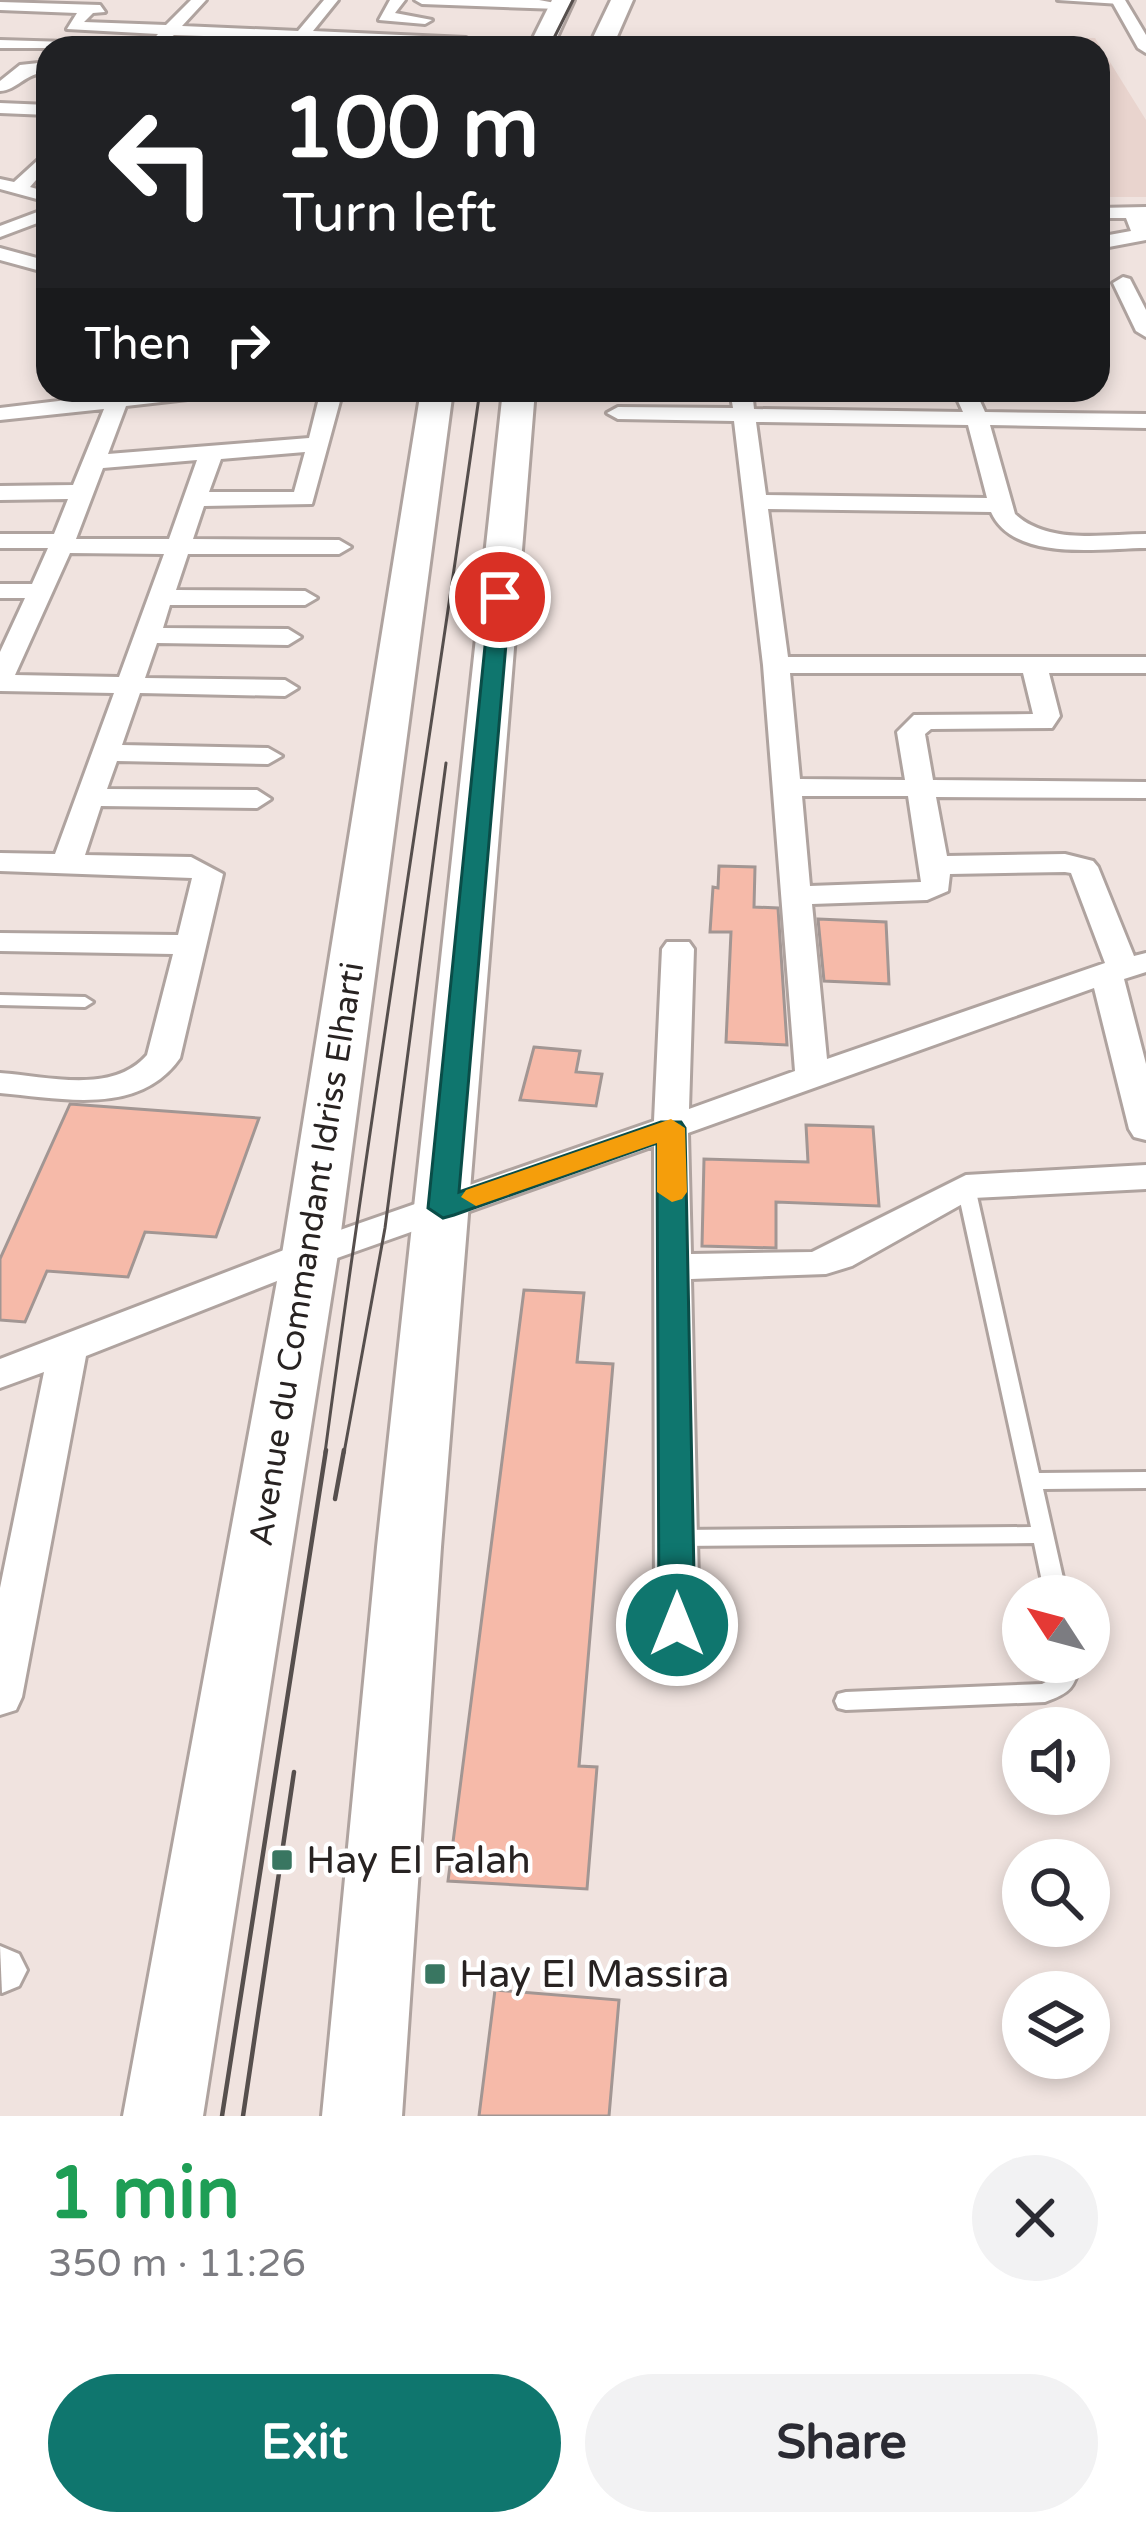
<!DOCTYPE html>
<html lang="en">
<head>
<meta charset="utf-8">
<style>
  :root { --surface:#fff; --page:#f2f2f3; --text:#2b2b33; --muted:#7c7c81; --accent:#0f766e }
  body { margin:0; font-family:"Varela Round",sans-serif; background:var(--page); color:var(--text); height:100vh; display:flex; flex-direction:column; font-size:45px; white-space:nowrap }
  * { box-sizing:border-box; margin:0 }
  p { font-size:39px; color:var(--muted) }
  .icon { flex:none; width:66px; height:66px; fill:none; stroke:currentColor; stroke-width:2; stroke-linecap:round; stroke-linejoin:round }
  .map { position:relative; height:2116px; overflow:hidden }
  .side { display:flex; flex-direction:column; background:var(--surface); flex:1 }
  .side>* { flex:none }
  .guide { position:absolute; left:36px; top:36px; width:1074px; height:366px; border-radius:36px; box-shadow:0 6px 18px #0003; background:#202124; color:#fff; overflow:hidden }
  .needle { width:78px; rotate:306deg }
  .fabs { position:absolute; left:1002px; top:1575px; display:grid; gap:24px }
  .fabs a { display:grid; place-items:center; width:108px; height:108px; border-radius:50%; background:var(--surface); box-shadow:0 6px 18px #0003; font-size:60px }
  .pin { position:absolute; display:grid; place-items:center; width:102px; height:102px; color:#fff; margin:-51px; border:6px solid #fff; border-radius:50%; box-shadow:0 3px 12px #0007 }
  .me { position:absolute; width:132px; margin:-66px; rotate:0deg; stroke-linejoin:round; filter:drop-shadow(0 0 9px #0008) }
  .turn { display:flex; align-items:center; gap:42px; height:252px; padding:0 48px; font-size:54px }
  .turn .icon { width:156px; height:156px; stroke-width:2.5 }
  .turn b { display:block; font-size:84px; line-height:102px }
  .then { display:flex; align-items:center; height:114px; padding:0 48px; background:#0003; gap:24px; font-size:45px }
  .round { display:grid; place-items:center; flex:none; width:126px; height:126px; border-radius:63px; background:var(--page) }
  .summary { display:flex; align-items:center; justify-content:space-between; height:204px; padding:0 48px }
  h1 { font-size:72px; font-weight:800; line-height:90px; color:#1e9e55 }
  .button { display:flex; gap:24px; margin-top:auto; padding:24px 48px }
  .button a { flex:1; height:138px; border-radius:72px; background:var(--accent); color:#fff; font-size:48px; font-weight:800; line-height:138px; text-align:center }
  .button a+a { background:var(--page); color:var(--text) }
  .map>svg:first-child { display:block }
  .built { fill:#e9d4ce }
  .building { fill:#f6baa9; stroke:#a29693; stroke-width:3 }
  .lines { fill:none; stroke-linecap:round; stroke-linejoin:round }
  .lane-casing { stroke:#afa39f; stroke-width:6 }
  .street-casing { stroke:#afa39f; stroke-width:6 }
  .primary-casing { stroke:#afa39f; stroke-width:6 }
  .lane { fill:#fff; fill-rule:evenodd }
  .street { fill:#fff; fill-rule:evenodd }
  .primary { fill:#fff; fill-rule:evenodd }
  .tram-far1 { stroke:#564f4d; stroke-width:3 }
  .tram { stroke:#564f4d; stroke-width:4.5 }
  .route { fill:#0f766e; stroke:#0a4d48; stroke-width:3 }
  .slow { fill:#f59e0b }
  .poi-dot { fill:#397661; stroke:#fff; stroke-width:4.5 }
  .labels { text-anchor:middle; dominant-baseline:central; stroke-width:9; stroke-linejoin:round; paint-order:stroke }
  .street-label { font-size:33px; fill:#282322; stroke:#fff }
  .near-poi-label { font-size:39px; fill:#282322; stroke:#fff; text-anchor:start }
</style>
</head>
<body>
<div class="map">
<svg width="1146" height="2116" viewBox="0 0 1146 2116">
  <rect width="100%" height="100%" fill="#f0e3df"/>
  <polygon class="built" points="1095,38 1146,120 1146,197 1098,197 1098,48 611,48 613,39"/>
  <g class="building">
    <polygon points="719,866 755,867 754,907 778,908 787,1045 726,1042 731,932 710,932 713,887 718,888"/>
    <polygon points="818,919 886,922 889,984 824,981"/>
    <polygon points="534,1047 580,1051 576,1072 602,1074 596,1106 520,1100"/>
    <polygon points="70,1104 259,1118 216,1237 145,1232 128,1277 47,1271 25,1322 0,1320 0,1259"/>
    <polygon points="806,1125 873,1127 879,1206 776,1202 776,1248 702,1246 704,1159 808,1162"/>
    <polygon points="524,1290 584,1293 577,1362 613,1364 579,1766 597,1767 587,1889 448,1881"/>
    <polygon points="495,1990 619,2000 609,2116 479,2116"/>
  </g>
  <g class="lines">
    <defs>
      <g id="lane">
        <polygon points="1058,0 1121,0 1124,2 1120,4"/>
        <polygon points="0,995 85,997 93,1002 85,1007 0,1005"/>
        <polygon points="966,1181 975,1187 1039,1473 1146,1472 1146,1488 1043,1489 1067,1596 1045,1596 1034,1543 678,1546 671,1544 668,1538 671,1532 678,1530 1031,1527 957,1187"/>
        <path d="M1058,1662h22c-5,26 -10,31 -35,40l-199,8 -8,-2 -3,-7 3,-7 8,-2 196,-8 13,-7z"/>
      </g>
      <g id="street">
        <polygon points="191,0 206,0 182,26 298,31 324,0 338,0 313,31 466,38 473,42 466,46 306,40 300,48 286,48 291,39 174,35 158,46 151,42 158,34 67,29 77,13 0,10 0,2 100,5 105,12 93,13 84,22 166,25"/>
        <polygon points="390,0 405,0 395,13 432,20 425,24 379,20"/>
        <polygon points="415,0 539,0 566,5 559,9 422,4"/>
        <polygon points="1111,0 1125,0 1146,35 1146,53 1138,48"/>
        <polygon points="0,40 101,43 109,48 0,48"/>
        <path d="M48,62v10c-24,1 -30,18 -48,19v-10l20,-16z"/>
        <polygon points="0,103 48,105 48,115 0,113"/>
        <polygon points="48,151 48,166 30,187 48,192 48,202 0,189 0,179 14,182"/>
        <polygon points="1146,207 1146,240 1098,249 1098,237 1131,231 1126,218 1098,218 1098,208"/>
        <polygon points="48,208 48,219 0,237 0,226"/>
        <polygon points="0,248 48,261 48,273 0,260"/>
        <polygon points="1123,277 1130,279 1146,310 1146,337 1136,331 1113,283"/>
        <path d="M111,390h114l-11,6 -88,10 -18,48 201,-16 12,-48h22l-31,114 -108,2 -11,33 146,1 12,7 -12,7h-151l-12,36 129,1 12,7 -12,7h-135l-7,23 125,1 13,8 -13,8 -131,-2 -12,35 140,2 13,8 -13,8 -145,-3 -18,52 146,3 14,8 -14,8 -151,-3 -10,28 150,1 14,9 -14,9 -156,-2 -16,49 106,2 32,17 -43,184c-41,59 -119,40 -180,35v-20c47,3 112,22 147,-18l26,-101 -173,-3v-18l178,2 14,-57 -192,-7v-18l55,1 59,-161 -114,-2v-39l25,-54h-25v-14h32l16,-36h-48v-14h54l14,-35 -68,1v-14l73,-1 31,-76 -104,11v-12l109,-13zM305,452l-11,40h-85l12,-33zM197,460l-28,79h-93l27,-71zM70,553l94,1 -45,123 -104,-2z"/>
        <path d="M730,390h22l2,19 209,3 -10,-22h22l10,22 161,2v14l-156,-3 25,89c34,31 89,20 131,20v14c-45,0 -132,15 -155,-36l-223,-3 20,148h358v16h-97l11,43 -8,12 -121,1 -6,5 8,46 213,2v16l-210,-1 11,59 118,-2 28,7 5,6 36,89 12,-3v19l-22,7 22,85v76l-12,-3 -5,-8 -35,-141 -406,145 3,121 121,-2 154,-77 180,-10v24l-173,9 -121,68 -26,8 -135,5 8,346 -7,12 -15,5 -15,-5 -7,-12 -1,-479 -331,117 -237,93 -64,341 -6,13 -16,5v-127l44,-216 -44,16v-29l297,-114 357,-124 8,-172 5,-7h22l5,7 -5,160 106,-38 -32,-406 -29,-244 -116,-2 -11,-6 11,-6 115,1zM756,422l212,3 19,73 -221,-3zM790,673h233l10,41 -119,1 -17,17 8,48 -105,-1zM802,796h106l13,86 -111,4zM1065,872l6,1 34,90 -278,96 -15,-155 115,-4 21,-9 2,-17z"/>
        <polygon points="0,1946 19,1954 27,1970 19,1986 2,1993"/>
      </g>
      <g id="primary">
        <polygon points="552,0 574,0 552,48 528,48"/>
        <polygon points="611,0 633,0 612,48 588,48"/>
        <polygon points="421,390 453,390 338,1254 203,2116 123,2116 282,1254"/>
        <polygon points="503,390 535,390 441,1547 402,2116 322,2116 377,1547"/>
      </g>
    </defs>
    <use href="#lane" class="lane-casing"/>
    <use href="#street" class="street-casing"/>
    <use href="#primary" class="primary-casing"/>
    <use href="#lane" class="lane"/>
    <use href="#street" class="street"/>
    <use href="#primary" class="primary"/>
    <g class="tram-far1">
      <polyline points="549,48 573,0"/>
      <path d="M325,1453c47,-355 105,-709 155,-1063"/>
      <polyline points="344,1453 385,1228 446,763"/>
    </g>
    <g class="tram">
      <polyline points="335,1499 344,1450"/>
      <polyline points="222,2116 326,1450"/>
      <polyline points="243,2116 294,1772"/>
    </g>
  </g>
  <polygon class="route" points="500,591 510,597 459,1192 661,1122 681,1122 685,1128 695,1625 690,1635 677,1639 665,1635 659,1625 657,1143 454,1215 443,1218 428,1208 490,597"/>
  <polygon class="slow" points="671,1119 685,1128 687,1192 682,1199 672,1202 657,1192 657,1143 476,1206 461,1197 466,1190"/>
  <g class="poi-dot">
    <rect x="270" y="1848" width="24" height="24" rx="6"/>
    <rect x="423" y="1962" width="24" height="24" rx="6"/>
  </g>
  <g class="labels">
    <g class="street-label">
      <text transform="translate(307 1254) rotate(-81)">Avenue du Commandant Idriss Elharti</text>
    </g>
    <g class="near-poi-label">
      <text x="306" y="1860">Hay El Falah</text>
      <text x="459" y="1974">Hay El Massira</text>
    </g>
  </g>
</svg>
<div class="fabs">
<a><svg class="needle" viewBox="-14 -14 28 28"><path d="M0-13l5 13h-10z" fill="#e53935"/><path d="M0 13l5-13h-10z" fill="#7c7c81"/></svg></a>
<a><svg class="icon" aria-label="sound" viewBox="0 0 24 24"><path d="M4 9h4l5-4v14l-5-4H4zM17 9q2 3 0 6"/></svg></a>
<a><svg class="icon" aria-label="search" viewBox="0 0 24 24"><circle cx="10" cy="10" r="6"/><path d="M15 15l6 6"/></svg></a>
<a><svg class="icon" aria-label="layers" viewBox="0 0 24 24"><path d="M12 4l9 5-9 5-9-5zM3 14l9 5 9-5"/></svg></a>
</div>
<div class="pin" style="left:500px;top:597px;background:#d93025"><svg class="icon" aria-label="arrive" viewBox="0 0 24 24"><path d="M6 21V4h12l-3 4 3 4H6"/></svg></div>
<svg class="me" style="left:677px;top:1625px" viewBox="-20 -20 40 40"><circle r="17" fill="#0f766e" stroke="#fff" stroke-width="3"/><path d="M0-11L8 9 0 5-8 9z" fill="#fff"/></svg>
<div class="guide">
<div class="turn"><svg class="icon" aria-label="left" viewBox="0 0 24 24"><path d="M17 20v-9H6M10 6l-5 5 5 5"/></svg><div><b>100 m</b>Turn left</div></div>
<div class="then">Then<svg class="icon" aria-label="right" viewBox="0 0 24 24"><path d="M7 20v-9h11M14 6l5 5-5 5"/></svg></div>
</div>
</div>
<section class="side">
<div class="summary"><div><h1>1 min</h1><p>350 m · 11:26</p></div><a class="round"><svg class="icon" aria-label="close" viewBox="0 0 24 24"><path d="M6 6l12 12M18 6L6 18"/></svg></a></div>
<div class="button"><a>Exit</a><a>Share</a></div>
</section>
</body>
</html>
